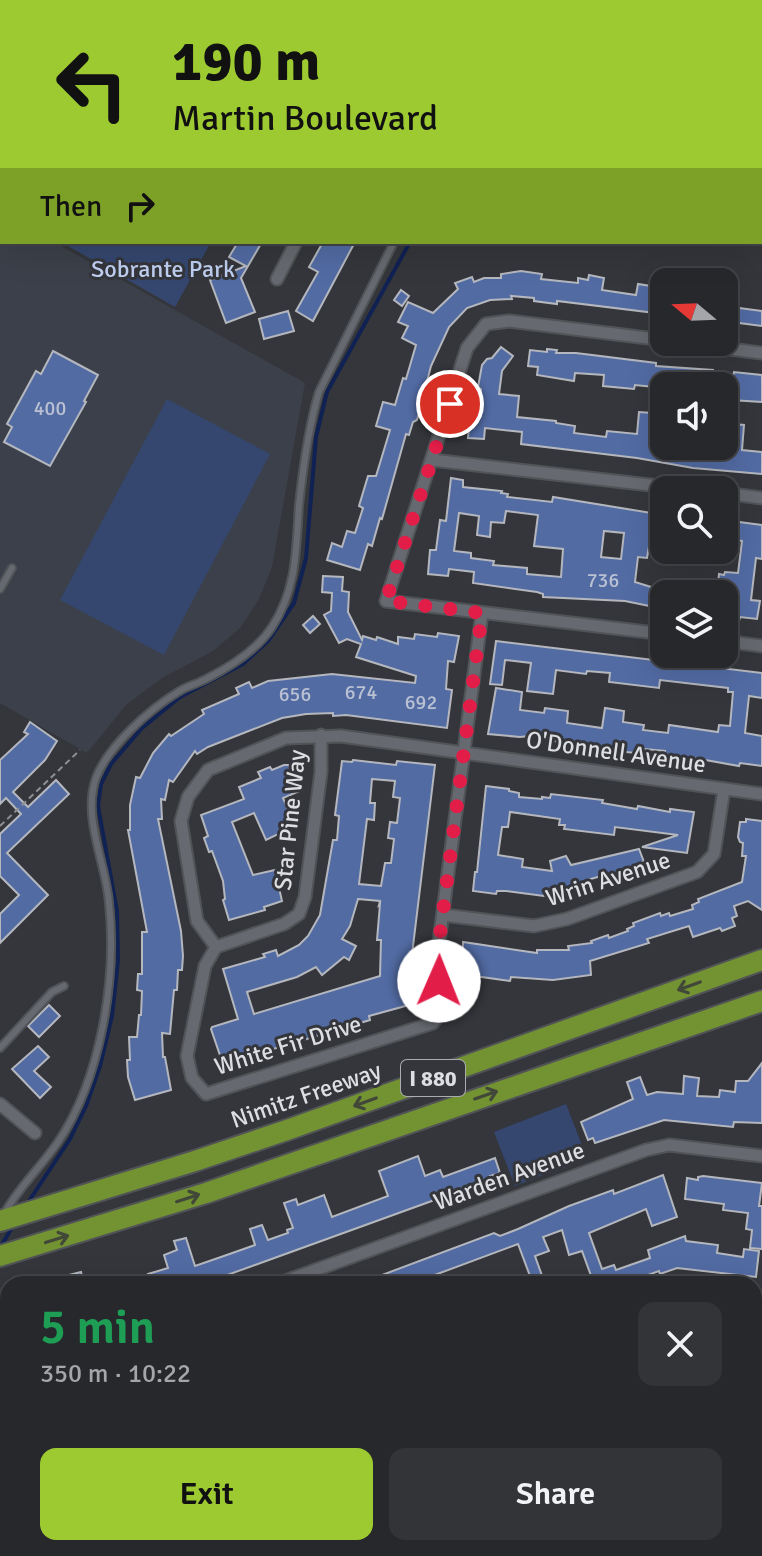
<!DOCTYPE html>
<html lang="en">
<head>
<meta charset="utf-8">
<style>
  :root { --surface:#27282c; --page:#333438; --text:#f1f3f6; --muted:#a4a6a9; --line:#434448; --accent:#9dca30 }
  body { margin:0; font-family:Signika,sans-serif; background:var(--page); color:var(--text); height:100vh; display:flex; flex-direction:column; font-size:30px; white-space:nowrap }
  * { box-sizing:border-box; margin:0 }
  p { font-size:26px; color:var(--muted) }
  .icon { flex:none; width:44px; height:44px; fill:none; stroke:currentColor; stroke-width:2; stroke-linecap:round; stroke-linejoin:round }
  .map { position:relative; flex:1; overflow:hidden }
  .sheet { position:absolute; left:0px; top:1276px; width:762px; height:280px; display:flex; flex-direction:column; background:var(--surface); border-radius:24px 24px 0 0; box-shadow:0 8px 32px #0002,0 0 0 2px var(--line) }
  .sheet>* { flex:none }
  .hud { position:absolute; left:0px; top:0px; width:762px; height:244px; box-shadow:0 8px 32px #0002,0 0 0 2px var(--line); background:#9dca30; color:#111; overflow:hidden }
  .needle { width:52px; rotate:289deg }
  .controls { position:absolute; left:650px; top:268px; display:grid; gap:16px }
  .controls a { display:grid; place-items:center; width:88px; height:88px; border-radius:16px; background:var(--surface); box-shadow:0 8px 32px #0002,0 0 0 2px var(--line); font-size:40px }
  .pin { position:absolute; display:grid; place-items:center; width:68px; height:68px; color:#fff; margin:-34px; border:4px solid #fff; border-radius:50%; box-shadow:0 2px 8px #0007 }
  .me { position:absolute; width:88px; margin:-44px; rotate:1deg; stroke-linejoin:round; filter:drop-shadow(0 0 6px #0008) }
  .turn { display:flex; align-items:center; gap:28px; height:168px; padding:0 40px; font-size:36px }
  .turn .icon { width:104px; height:104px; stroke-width:2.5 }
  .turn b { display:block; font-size:56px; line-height:68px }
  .then { display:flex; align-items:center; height:76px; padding:0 40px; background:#0003; gap:16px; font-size:30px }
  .round { display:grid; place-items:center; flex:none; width:84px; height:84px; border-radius:16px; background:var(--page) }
  .headline { display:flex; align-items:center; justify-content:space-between; height:136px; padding:0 40px }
  h1 { font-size:48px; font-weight:600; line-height:60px; color:#1e9e55 }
  .action { display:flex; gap:16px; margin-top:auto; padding:16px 40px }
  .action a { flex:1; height:92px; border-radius:16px; background:var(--accent); color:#111; font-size:32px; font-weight:600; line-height:92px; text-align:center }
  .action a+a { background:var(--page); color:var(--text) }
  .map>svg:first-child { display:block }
  .built { fill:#3b404a }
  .green { fill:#35476f }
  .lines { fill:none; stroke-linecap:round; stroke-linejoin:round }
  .stream { stroke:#102153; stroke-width:4 }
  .building { fill:#526ba3; stroke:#b4b7bd; stroke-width:2; fill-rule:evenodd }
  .service-casing { stroke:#515457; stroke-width:10 }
  .minor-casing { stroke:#515457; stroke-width:15 }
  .motorway-casing { stroke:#515457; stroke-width:24 }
  .path { stroke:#8e9094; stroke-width:2; stroke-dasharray:6 4; stroke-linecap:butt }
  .service { stroke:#66696f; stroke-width:6 }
  .minor { stroke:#66696f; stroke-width:11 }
  .motorway { stroke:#739231; stroke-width:20 }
  .oneway { stroke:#414839 }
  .route { stroke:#e11d48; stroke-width:14; stroke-dasharray:0 25.2 }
  .labels { text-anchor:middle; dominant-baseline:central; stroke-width:6; stroke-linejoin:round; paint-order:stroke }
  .number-label { font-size:20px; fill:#bac1d2 }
  .shield { fill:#34363b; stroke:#aaacaf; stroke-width:2 }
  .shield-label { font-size:22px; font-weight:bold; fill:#dcdee1 }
  .park-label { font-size:24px; fill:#bfcff0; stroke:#34363b }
  .street-label { font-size:24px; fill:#dcdee1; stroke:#34363b }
</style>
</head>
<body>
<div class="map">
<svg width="762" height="1556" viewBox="0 0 762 1556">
  <rect width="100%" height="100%" fill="#34363b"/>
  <polygon class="built" points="0,212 2,242 54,242 305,383 272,567 259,599 240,628 213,651 162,678 126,705 87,753 0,703"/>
  <g class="green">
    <polygon points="2,71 2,208 0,75"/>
    <polygon points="61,242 211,242 175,307"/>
    <polygon points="167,399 270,454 164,655 60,600"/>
    <polygon points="566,1104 587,1158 515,1186 494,1132"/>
  </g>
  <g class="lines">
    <g class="stream">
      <polyline points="453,0 454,2"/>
      <polyline points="25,1207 70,1139 86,1106 100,1066 112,1016 118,960 117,911 98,806 101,784 111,764 142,728 180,697 243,664 268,641 294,603 306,558 316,437 327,392 410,242"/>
      <polyline points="0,1248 14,1224"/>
    </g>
  </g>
  <g class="building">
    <polygon points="238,242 262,242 241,278 255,312 226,323 210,280 246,266 229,257"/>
    <polygon points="323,242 355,242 313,321 296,311 318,272 309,267"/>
    <polygon points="521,271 542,274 541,279 578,283 578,278 588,280 589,275 604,278 602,290 636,295 638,284 664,288 664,314 557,301 557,304 534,301 534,298 511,296 512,299 490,300 467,308 449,327 431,366 417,420 413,422 409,435 406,434 382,519 380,518 372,546 368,544 360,570 327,560 332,543 342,547 347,531 355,533 363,508 359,506 368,476 376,476 380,463 390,430 376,426 383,402 395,405 403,378 406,379 416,345 402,338 408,326 398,322 408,302 433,313 458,289 455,283 472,277 474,282 484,278 501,278 501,274"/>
    <polygon points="401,290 409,296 402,306 394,300"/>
    <polygon points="724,306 762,311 762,326 724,321"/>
    <polygon points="288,311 294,331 264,339 259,319"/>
    <polygon points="501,347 513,356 502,371 499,394 519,396 517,417 556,421 556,423 575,426 574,433 606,437 607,431 637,434 639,412 652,413 650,435 661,436 660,446 685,446 724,451 725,423 744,425 742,450 762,452 762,474 693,468 637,458 521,444 522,432 485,428 484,439 468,438 470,413 478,414 481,389 478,387 482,365 487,359 492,358"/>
    <polygon points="547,349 557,350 556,353 576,353 656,363 656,366 713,370 713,374 733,376 734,372 762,375 762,402 731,400 732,392 724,390 724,386 682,385 664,388 635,385 634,389 603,386 604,375 575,373 574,381 537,375 538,367 528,366 530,350 547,352"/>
    <polygon points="53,351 98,375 84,401 86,402 50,466 4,442 12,427 7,424 36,371 41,374"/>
    <path d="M451,478l12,2v7l39,4 -1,2 7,1 -1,3 45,5 1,-5 111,18v26l-14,-1 -3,18 -9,-1 -3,25 29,9v18l-39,-8 -82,-4v-3l-6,-2 -64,-9 1,-11 -25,-3 -1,7 -20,-2 2,-24h6l4,-30 6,1zM506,511l32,4 -4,31 29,3 -2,28 -34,-3v-6l-34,-3 1,-4 -23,-3v-5l-17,-2 5,-38 20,3 -2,19 13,2 1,-15 13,1zM604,531l20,2 -3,26 -20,-2z"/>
    <polygon points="724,520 762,525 762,559 756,558 751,600 760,601 757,619 740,617 739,621 724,619 724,594 717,594 719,574 724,575 725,572 738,573 742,541 724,539"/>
    <polygon points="323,576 343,577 342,591 349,592 348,612 362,640 363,636 376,640 377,637 398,644 398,637 414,639 415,634 437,637 438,633 459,636 454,662 448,661 446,689 452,690 447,728 346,715 333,716 333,713 306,714 282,718 208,747 197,754 195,751 173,782 169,780 165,800 161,799 162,819 158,819 181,931 183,956 182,970 178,970 177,990 174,990 170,1034 162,1033 163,1057 165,1057 171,1090 135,1100 128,1077 127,1060 130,1060 129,1037 137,1037 139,1015 141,1015 142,991 137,990 138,974 142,974 142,932 147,932 128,830 130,830 130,805 136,777 140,778 153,753 169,734 171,736 204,714 202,710 239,694 236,688 249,682 252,688 268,681 332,674 415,683 416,676 356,657 361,644 347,639 339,643 324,615 331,611 332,593 322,592"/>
    <polygon points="313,616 320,624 310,633 303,625"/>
    <polygon points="496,641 762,673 762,698 749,696 745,733 762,736 762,766 740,763 739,766 694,758 694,761 673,757 674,755 665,754 665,751 645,749 645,751 636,750 636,753 605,750 605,747 557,742 549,739 550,736 529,734 529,736 520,737 488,734 496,688 522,692 520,710 544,713 545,708 568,711 567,723 602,728 605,708 624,711 623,722 644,725 643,730 668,733 669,725 718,732 719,725 730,726 733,692 728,692 728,688 660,680 659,688 609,682 610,673 587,671 586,674 556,670 553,694 527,691 531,663 505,660 502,685 490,684"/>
    <polygon points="30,722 57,741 45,760 13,792 28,807 56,780 69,794 7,853 48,895 0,943 0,914 19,895 0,876 0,834 21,814 6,798 0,804 0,760 28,734 24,732"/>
    <path d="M353,760l43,5 1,-4 38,4 -24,198 9,36 -12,3 1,3 -40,11 1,4 -147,44 -12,-35 1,-2 26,-8 -15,-50 42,-12 -2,-3 13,-4 2,6 21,-11 9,-9 12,-21 13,-75h4l2,-24 -4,-1 7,-54 10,1zM372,779l23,2 -2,16 7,1 -3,25 -7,-1 -2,16 6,1 -3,24h-6l-4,23 -22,-2 8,-65 7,1 1,-17h-5zM358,899l22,2 -1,4 1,-1 -3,36h4l-1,36 -126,38 -7,-22 50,-15 19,-10 6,8 22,-18 5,3 7,-14 -14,-7 8,-13z"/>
    <polygon points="284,765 289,765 292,773 294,772 302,790 283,798 295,826 266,840 254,813 232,822 253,875 275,870 282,901 264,907 265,910 229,920 223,900 225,899 223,881 212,851 209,852 204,838 208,836 201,815 244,799 239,787 261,778 258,772 270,767 272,770"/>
    <polygon points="486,786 509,789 509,791 519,793 519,797 542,799 542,797 550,798 551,794 603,800 602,803 637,809 638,806 670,812 670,809 694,812 687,853 642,847 678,835 615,827 614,835 564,829 565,825 559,825 560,819 510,812 508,827 502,827 498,855 523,859 522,867 552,871 550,861 566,856 571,865 639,849 644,862 634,865 635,868 612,876 612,873 587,880 587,884 544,896 506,891 497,891 496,894 473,891 475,872 477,872"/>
    <polygon points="746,819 762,821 762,910 748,901 734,906 737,916 732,918 735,926 722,931 720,928 693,937 689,926 647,939 649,943 590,961 591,975 553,980 511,977 510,981 474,976 474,979 462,978 463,942 537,953 537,950 569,950 568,946 592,943 591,941 608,935 609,938 628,931 627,929 634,926 633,923 660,913 661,916 669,913 670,916 693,909 692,905 699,902 698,899 742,882 746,856 742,856 743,843 740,842 738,837 740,822 746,822"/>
    <polygon points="49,1005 60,1016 39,1037 28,1026"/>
    <polygon points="38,1046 49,1057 34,1071 51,1087 40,1098 12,1069"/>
    <polygon points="762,1063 762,1123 734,1122 733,1127 664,1120 595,1143 593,1138 588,1140 581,1122 633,1099 627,1082 640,1077 647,1095 657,1092 683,1094 684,1076 699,1078 697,1096 719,1097 720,1090 735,1092 736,1081 748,1081"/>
    <polygon points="418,1156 425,1176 440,1170 443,1177 495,1158 500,1173 490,1176 491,1179 487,1181 219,1278 214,1276 192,1284 151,1284 148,1274 168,1268 164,1255 177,1250 174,1241 186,1238 195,1266 221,1257 255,1245 250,1229 262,1225 268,1240 288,1233 287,1230 293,1228 284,1203 296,1199 298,1205 324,1195 332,1217 388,1196 379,1171"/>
    <polygon points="663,1175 677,1217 652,1226 646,1209 589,1233 602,1269 614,1265 616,1270 650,1258 648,1250 685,1236 686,1241 718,1245 717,1253 743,1257 744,1249 759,1251 756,1277 677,1268 660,1274 659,1271 639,1278 640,1281 631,1284 594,1284 582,1251 569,1255 562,1230 543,1237 549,1251 535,1256 545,1284 533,1284 518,1244 432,1276 419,1284 358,1284 494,1233 500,1236 518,1229 569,1206 613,1190 614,1194"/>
    <polygon points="703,1176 762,1183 759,1206 762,1206 762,1249 750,1248 752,1230 746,1229 748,1213 723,1210 724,1204 685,1199 687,1178 698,1180 698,1177"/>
    <polygon points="81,1272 84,1284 72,1284 69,1275"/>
  </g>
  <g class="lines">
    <defs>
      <g id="service">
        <polyline points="442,0 444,2"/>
        <polyline points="33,2 35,0"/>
        <polyline points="0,67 2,63"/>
        <polyline points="0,589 12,568"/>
        <polyline points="0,1048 52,992 64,986"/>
        <path d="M4,1214c14,-26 37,-47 54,-72 43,-63 59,-164 51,-239 -3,-40 -27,-85 -13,-125 12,-32 54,-69 82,-86 9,-6 19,-8 28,-13 24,-12 51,-29 66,-52 25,-38 24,-78 27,-122 4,-37 9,-77 20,-113l75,-150"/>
      </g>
      <g id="minor">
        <polyline points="256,0 260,2"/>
        <polyline points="326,0 328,2"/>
        <polyline points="549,0 550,2"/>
        <polyline points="317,2 319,0"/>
        <polyline points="760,35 762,35"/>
        <polyline points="760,205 762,205"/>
        <polyline points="277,279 296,242"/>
        <polyline points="664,340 509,321 486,324 467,348 386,601 664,634"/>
        <polyline points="676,342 762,353"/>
        <polyline points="432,460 694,490"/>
        <polyline points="724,493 762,498"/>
        <polyline points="724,641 762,646"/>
        <polyline points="443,915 534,926 567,919 697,872 714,854 724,789"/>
        <path d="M216,947l-11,19 -18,90 5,22 14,16 227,-71c15,-16 6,-38 3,-58l46,-352"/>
        <polyline points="216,947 197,921 181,821 188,797 208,770 286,738 341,736 762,794"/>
        <polyline points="216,947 284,924 299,914 305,897 321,772 321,735"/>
        <polyline points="0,1104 35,1133"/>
        <polyline points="277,1284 646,1150 669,1145 762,1156"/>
        <polyline points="754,1302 762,1303"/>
        <polyline points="754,1450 762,1451"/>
        <polyline points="754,1529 762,1468"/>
        <polyline points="156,1548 169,1556"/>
        <polyline points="387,1556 409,1548"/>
        <polyline points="749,1556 751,1548"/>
      </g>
      <g id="motorway">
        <polyline points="0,1221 195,1161 287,1130 762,960"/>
        <polyline points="0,1256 206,1193 762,1001"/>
      </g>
    </defs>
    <use href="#service" class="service-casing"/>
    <use href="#minor" class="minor-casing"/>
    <use href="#motorway" class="motorway-casing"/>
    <polyline class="path" points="0,826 80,750"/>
    <use href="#service" class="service"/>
    <use href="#minor" class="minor"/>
    <use href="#motorway" class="motorway"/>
  </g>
  <defs><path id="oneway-shaft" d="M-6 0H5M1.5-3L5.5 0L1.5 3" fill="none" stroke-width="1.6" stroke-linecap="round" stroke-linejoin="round" transform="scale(2)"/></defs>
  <g class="oneway">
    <use href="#oneway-shaft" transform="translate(689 986) rotate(160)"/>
    <use href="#oneway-shaft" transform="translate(486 1095) rotate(-19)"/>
    <use href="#oneway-shaft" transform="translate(365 1102) rotate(160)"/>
    <use href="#oneway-shaft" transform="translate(188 1198) rotate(-18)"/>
    <use href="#oneway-shaft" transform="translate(57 1239) rotate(-17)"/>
  </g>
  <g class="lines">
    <polyline class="route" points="439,981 436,965 482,613 386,601 450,404"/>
  </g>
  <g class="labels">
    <g class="number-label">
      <text x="50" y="408">400</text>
      <text x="603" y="580">736</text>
      <text x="361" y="692">674</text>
      <text x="295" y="694">656</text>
      <text x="421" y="702">692</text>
    </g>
    <rect class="shield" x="401" y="1060" width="64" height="36" rx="6"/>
    <g class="shield-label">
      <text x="433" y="1078">I 880</text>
    </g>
    <g class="park-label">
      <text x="163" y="269">Sobrante Park</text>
    </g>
    <g class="street-label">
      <text transform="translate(616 752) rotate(8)">O'Donnell Avenue</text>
      <text transform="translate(290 820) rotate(-84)">Star Pine Way</text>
      <text transform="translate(608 879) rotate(-18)">Wrin Avenue</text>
      <text transform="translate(288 1045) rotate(-17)">White Fir Drive</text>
      <text transform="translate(306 1095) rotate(-19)">Nimitz Freeway</text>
      <text transform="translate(509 1176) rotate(-20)">Warden Avenue</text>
    </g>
  </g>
</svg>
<div class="controls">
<a><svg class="needle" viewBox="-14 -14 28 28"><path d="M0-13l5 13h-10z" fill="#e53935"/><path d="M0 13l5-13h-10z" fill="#a4a6a9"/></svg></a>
<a><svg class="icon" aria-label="sound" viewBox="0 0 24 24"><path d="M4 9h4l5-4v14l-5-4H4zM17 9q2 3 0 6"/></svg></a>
<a><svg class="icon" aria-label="search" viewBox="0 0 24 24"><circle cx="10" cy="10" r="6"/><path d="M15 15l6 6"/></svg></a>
<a><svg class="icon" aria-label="layers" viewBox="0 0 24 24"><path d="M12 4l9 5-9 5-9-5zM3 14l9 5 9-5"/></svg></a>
</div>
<div class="pin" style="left:450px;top:404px;background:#d93025"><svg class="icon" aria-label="arrive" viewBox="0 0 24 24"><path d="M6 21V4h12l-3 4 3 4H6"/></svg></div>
<svg class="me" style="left:439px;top:981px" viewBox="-20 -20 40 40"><circle r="19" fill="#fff"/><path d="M0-13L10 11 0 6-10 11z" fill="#e11d48"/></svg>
<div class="hud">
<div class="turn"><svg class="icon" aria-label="left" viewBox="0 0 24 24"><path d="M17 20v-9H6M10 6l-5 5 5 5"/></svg><div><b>190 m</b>Martin Boulevard</div></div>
<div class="then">Then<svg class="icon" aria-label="right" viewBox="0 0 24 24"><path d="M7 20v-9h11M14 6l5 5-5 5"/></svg></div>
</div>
<section class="sheet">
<div class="headline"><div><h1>5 min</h1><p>350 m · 10:22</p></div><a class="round"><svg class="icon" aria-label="close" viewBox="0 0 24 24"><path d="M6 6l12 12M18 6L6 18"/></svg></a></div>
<div class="action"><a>Exit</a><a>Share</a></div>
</section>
</div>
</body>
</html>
